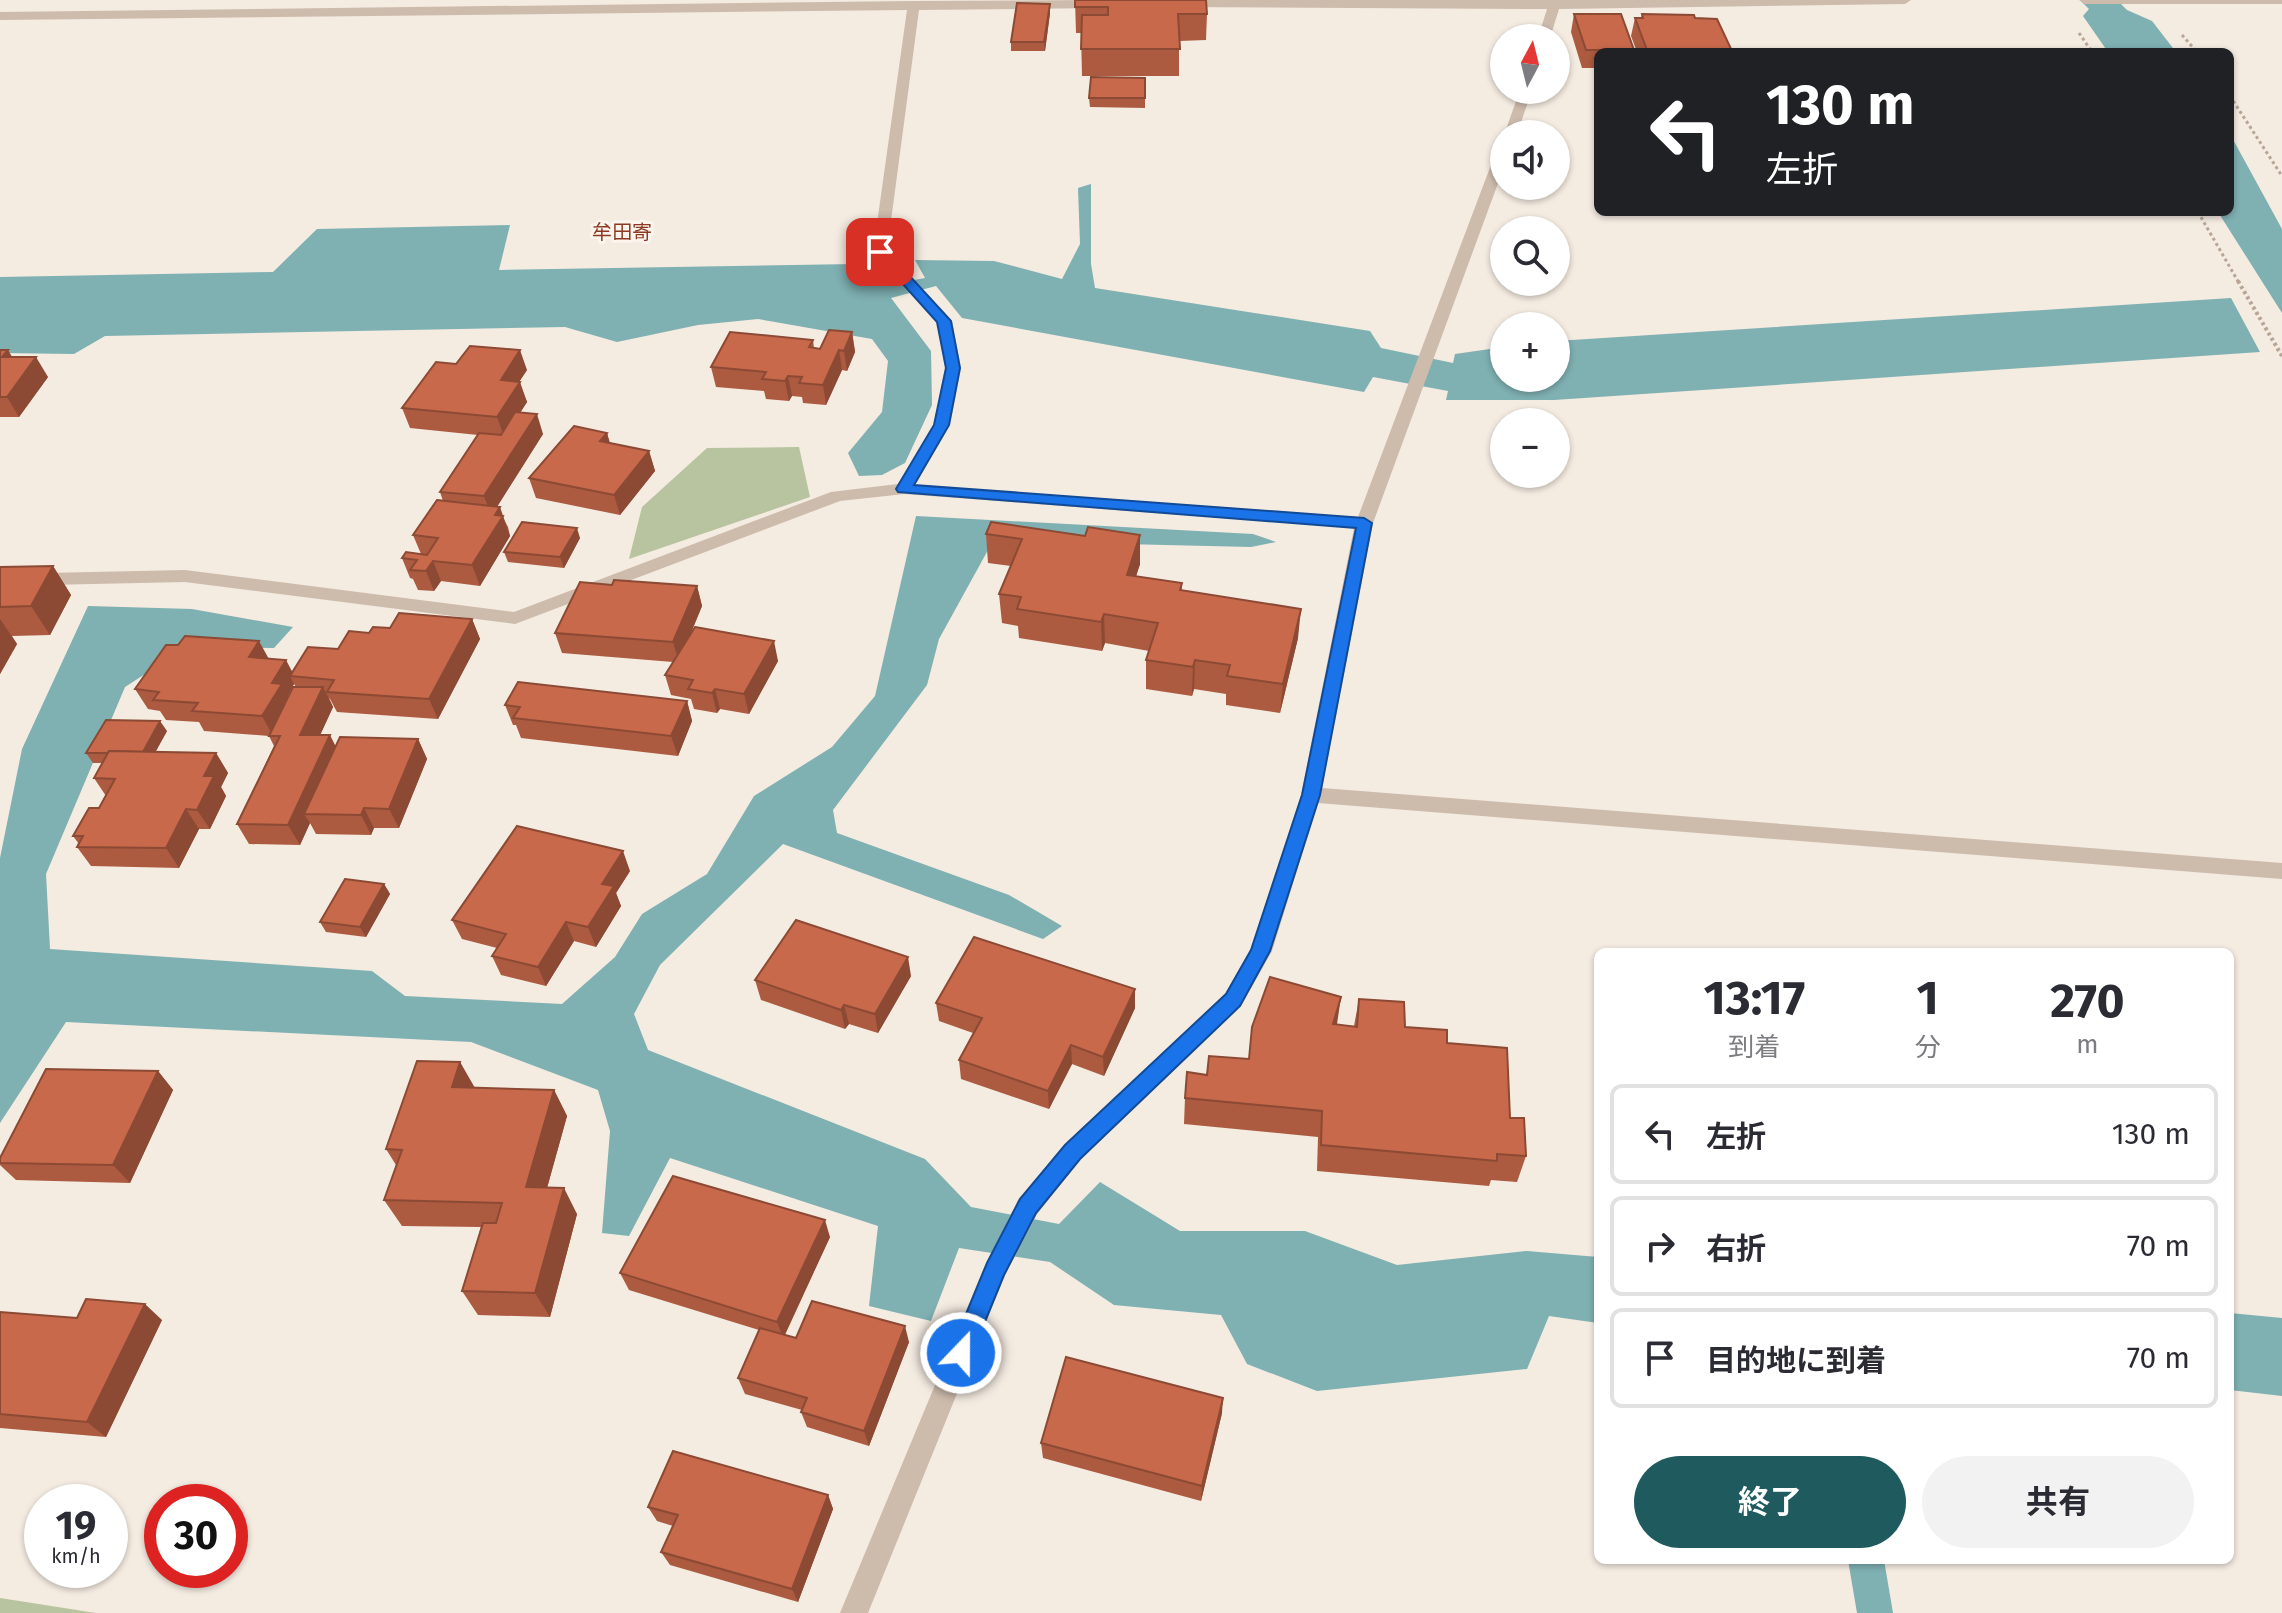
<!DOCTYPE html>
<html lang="ja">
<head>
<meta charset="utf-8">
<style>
  :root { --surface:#fff; --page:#f2f2f3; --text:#2b2b33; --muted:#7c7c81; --line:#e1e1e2; --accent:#1f5a5e }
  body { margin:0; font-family:"Fira Sans","Noto Sans JP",sans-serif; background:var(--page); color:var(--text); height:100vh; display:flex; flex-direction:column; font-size:30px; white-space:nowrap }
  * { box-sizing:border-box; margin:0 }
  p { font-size:26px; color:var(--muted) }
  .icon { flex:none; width:44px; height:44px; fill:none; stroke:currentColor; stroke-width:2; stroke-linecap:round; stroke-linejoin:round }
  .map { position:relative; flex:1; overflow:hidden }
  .drawer { position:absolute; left:1594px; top:948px; width:640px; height:616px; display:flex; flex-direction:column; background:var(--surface); border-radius:12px; box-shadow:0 2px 6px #0004 }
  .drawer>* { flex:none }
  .top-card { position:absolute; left:1594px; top:48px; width:640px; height:168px; border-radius:12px; box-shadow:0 2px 6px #0004; background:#202124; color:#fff; overflow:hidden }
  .needle { width:52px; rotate:7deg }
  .controls { position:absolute; left:1490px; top:24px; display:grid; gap:16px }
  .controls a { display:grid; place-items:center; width:80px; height:80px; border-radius:50%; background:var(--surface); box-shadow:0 2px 6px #0004; font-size:40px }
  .speed { position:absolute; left:24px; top:1484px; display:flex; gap:16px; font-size:40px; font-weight:700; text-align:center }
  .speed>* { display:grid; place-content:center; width:104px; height:104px; border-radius:50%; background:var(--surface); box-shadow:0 2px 6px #0004; line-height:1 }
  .speed small { font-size:20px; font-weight:400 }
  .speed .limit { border:12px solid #d22; background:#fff; color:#111 }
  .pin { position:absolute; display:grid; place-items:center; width:68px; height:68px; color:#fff; margin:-34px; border-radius:16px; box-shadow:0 4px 12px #0006 }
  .me { position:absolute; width:88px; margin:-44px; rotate:22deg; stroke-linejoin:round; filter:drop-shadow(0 0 6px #0008) }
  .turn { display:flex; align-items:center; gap:28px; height:168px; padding:0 40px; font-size:36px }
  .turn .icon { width:104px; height:104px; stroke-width:2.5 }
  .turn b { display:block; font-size:56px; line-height:68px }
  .eta { display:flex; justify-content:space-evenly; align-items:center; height:136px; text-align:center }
  .eta b { font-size:48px; font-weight:700; line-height:56px }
  .cta { display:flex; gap:16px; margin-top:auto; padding:16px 40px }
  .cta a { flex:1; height:92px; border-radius:48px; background:var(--accent); color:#fff; font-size:32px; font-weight:700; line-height:92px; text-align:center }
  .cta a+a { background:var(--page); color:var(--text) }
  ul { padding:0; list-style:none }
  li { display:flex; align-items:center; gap:24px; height:100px; margin:0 16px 12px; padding:0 24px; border:4px solid var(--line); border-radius:12px }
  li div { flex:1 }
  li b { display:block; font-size:30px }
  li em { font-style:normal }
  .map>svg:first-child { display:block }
  .green { fill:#b8c4a0 }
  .water { fill:#7fb0b2 }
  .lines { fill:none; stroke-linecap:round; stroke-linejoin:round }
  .path-far1 { stroke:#b9a596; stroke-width:3; stroke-dasharray:3 3; stroke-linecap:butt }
  .path { stroke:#b9a596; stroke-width:4; stroke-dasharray:3 3; stroke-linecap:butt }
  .minor { fill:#cdbbac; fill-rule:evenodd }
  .wall { fill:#ac5a40; fill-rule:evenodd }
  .shaded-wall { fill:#8c4a34 }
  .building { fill:#c8694b; stroke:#8c4a34; stroke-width:2 }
  .route { fill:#1a73e8; stroke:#114b97; stroke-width:2 }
  .labels { text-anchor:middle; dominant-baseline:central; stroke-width:6; stroke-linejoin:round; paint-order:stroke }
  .far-neighbourhood-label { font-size:20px; fill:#8c3b22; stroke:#fbf5ee }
</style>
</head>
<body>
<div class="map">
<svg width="2282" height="1613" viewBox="0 0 2282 1613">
  <rect width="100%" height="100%" fill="#f4ebe1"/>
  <g class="green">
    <polygon points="799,447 810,497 629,559 642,507 707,448"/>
    <polygon points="0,1598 96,1613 0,1613"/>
  </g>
  <g class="water">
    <polygon points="2080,0 2117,0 2127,10 2152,21 2176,52 2108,52 2083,16 2089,9"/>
    <polygon points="2230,134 2282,229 2282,313 2218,212 2230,212"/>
    <polygon points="1091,184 1091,264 1095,288 1370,331 1381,348 1453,363 1455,354 1504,347 1504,378 1556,378 1556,341 2231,298 2260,352 1554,400 1446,400 1448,391 1373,377 1364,392 962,318 936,286 891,298 931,351 932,405 905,463 882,475 859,476 848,453 882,412 888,361 872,339 758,319 698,325 617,342 565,327 105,336 74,354 0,353 0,277 273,272 317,229 510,225 499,270 855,264 882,286 925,278 915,260 994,261 1062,279 1080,244 1078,188"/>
    <polygon points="916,516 1253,534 1276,542 1251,547 993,541 939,639 927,685 833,810 837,833 1009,895 1062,926 1043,939 783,844 660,965 634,1014 648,1050 925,1159 971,1207 1059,1224 1100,1182 1180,1231 1305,1231 1397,1265 1527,1251 1598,1257 1598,1323 1549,1316 1527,1369 1317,1391 1247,1364 1221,1315 1114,1305 1050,1262 959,1248 931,1321 869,1306 878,1226 670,1158 629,1236 602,1233 610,1131 598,1090 471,1042 66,1022 0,1123 0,858 22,749 88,606 192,609 293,627 274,648 187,647 125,687 46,874 50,949 372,971 405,996 562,1004 615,957 642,914 707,874 754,796 832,747 875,696"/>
    <polygon points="2230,1313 2282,1318 2282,1396 2230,1390"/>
    <polygon points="1848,1560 1884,1560 1893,1613 1857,1613"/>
  </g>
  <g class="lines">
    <g class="path-far1">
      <polyline points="2079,33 2092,52"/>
      <polyline points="2182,35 2197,52"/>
      <polyline points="2230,96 2282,176"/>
      <polyline points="2198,212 2239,283"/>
    </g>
    <polyline class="path" points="2238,281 2282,356"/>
    <g class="minor">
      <polygon points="1180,0 1911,0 1905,4 1559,9 1550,38 1538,38 1547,9 1176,7 1176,1"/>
      <polygon points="2079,0 2282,0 2282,4 2085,4"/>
      <polygon points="914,1 1100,0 1106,4 1100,8 919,10 887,251 952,321 961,368 950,425 915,485 1358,517 1497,149 1504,145 1504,167 1373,523 1322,788 2282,863 2282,879 1318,803 1272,951 1241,1006 1081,1159 1037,1214 1005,1275 868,1613 840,1613 983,1270 1019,1198 1065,1145 1225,994 1251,949 1301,795 1354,528 904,494 840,501 515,624 185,582 0,586 0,574 185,570 514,612 831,492 898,484 934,425 945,368 937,322 873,252 907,10 0,20 0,12"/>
      <polygon points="1520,90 1532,90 1517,134 1504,135"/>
    </g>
  </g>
  <g class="wall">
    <polygon points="1075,0 1207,14 1206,40 1179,41 1179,76 1082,76 1081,33 1076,33"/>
    <polygon points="1050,4 1050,13 1045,51 1011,51 1011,42"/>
    <polygon points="1574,14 1634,50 1634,52 1598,52 1598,68 1582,68 1571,32"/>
    <polygon points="1642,14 1695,18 1732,52 1637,52 1631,36 1635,18 1641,18"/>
    <polygon points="1145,78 1145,108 1090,107 1089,98"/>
    <polygon points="852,332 855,352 847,371 842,370 826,405 803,403 802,397 792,396 789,401 766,399 764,391 716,387 711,367 813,340 814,348 820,349"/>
    <polygon points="0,350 48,377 19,417 0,417"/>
    <polygon points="527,370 519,382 527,402 520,413 543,434 497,507 508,527 510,536 480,586 441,581 434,591 418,590 413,579 410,578 402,558 421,554 413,535 443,501 440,492 478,435 410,428 402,408"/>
    <polygon points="607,433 610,443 649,451 655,471 620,515 536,498 529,478"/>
    <polygon points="991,522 1140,564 1136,576 1182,583 1182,590 1298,638 1280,713 1226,705 1226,694 1194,689 1192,696 1146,689 1146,660 1149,651 1105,643 1102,651 1019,638 1018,626 1002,623 999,594 1011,566 988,563 986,534"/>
    <polygon points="580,538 564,568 508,562 504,552"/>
    <polygon points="53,566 71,595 50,635 12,636 17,644 0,674 0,567"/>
    <polygon points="612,585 697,586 702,606 690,635 778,661 749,714 720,709 717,713 694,709 691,699 671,695 665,675 673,662 562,653 555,633"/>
    <path d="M472,619l8,20 -42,80 -101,-7 -7,-13 -1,-1 4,9 -13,28 15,11 83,-7 9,20 -28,69h-25l-3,7 -55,-1 -6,-11 -10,22 -51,-1 -12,-20 37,-78 -5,-10 -65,-5 -5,-9 -33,-2 -6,-9 -12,-2 -13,-20 133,-31 25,14 76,-39 21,-5zM294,684l2,3 -7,10 -1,-2z"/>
    <polygon points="687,701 692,721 678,756 521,738 516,725 513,725 505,705"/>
    <polygon points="167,731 155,752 216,753 228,773 221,787 226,796 210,829 199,829 179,868 91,866 77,847 79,844 73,836 99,808 106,796 94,778 102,763 93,763 86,753"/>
    <polygon points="630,871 616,893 621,906 596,947 574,941 546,986 501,975 492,956 497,948 462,939 452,920"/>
    <polygon points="384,884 390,894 366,937 326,932 320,922"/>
    <polygon points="911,976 878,1033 849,1024 845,1029 761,1000 755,980"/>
    <polygon points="1359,999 1405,1027 1447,1043 1510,1118 1526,1156 1517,1182 1491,1180 1489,1186 1317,1171 1318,1137 1184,1124 1185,1098 1207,1075 1337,1025 1354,1026"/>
    <polygon points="936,1003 1135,1008 1104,1076 1072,1064 1049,1109 961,1079 959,1060 973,1033 939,1021"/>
    <polygon points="460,1062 474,1088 554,1090 567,1116 547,1188 577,1214 550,1317 478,1315 462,1291 481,1227 402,1226 384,1200 396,1165 386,1149"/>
    <polygon points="158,1071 173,1090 130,1183 16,1180 0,1165 0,1158"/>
    <polygon points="830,1237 785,1335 796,1338 909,1342 869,1446 807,1427 801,1412 802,1410 745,1394 738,1378 759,1330 629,1290 620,1273"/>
    <polygon points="0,1312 77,1318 162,1320 106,1437 0,1428"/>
    <polygon points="1222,1413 1201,1501 1043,1458 1041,1443"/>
    <polygon points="828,1495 833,1509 798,1602 670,1565 661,1552 673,1526 657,1521 648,1507"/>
  </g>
  <g class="shaded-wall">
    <polygon points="1050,4 1050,13 1045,51 1044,42"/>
    <polygon points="852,332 855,352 847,371 844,351"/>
    <polygon points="8,350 20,370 2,357"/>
    <polygon points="520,350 527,370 507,400 501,380"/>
    <polygon points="839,350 842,370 826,405 823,385"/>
    <polygon points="36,357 48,377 19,417 7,397"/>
    <polygon points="788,376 792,396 789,401 785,381"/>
    <polygon points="520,382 527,402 504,437 497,417"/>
    <polygon points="537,414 543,434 491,516 484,496"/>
    <polygon points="607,433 612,453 600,441"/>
    <polygon points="649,451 655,471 620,515 614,495"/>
    <polygon points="500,507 510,536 480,586 472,565 495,515"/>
    <polygon points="577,528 580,538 564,568 560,557"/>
    <polygon points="1140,535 1140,564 1127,604 1127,575"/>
    <polygon points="433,561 441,581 434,591 426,571"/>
    <polygon points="53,566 71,595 50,635 31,606"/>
    <polygon points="697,586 702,606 679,662 673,642"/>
    <polygon points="1301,609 1298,638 1280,713 1283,684"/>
    <polygon points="1104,614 1105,643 1102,651 1101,622"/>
    <polygon points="0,619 17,644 0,674"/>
    <polygon points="472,619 480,639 438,719 429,699"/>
    <polygon points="259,641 270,661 249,657"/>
    <polygon points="774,641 778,661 749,714 744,694"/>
    <polygon points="286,660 295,677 290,676 294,684 288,695 293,704 273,736 262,716 272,683"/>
    <polygon points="1195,660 1194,689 1192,696 1193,667"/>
    <polygon points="323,687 333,707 311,755 300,735"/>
    <polygon points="715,689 720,709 717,713 712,693"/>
    <polygon points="687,701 692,721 678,756 671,736"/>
    <polygon points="160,721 167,731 149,764 142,754"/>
    <polygon points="330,735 340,755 304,814 310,823 300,845 288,825"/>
    <polygon points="418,739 427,759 399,828 389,809"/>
    <polygon points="216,753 228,773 221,787 226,796 210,829 197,810 204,776"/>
    <polygon points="364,808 374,828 371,835 361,815"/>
    <polygon points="186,809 199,829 179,868 166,848"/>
    <polygon points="623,851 630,871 616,893 621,906 596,947 588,927 602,884"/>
    <polygon points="384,884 390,894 366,937 360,927"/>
    <polygon points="566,922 574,941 546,986 538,967"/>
    <polygon points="908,957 911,976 878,1033 875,1014"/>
    <polygon points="1135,989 1135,1008 1104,1076 1103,1057"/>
    <polygon points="1341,997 1337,1024 1329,1051 1333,1024"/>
    <polygon points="844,1005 849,1024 845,1029 841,1010"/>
    <polygon points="1071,1045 1072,1064 1049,1109 1048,1091"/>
    <polygon points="460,1062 475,1088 452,1087"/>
    <polygon points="158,1071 173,1090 130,1183 113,1165"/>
    <polygon points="554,1090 567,1116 540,1213 526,1187"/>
    <polygon points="564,1188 577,1214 550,1317 535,1293"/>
    <polygon points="825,1220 830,1237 783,1338 777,1322"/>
    <polygon points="145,1304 162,1320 106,1437 87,1422"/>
    <polygon points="905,1326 909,1342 869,1446 864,1431"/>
    <polygon points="1223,1398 1222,1413 1201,1501 1202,1486"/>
    <polygon points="828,1495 833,1509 798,1602 792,1589"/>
  </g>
  <g class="building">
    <polygon points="1075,0 1206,0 1207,14 1178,14 1180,49 1081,49 1082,15 1108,15 1108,7 1075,7"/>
    <polygon points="1017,3 1050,4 1044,42 1011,42"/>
    <polygon points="1574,14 1621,14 1634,50 1586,50"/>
    <polygon points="1642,14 1694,15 1695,18 1717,19 1732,51 1647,50 1635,18 1643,18"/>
    <polygon points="1091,77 1145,78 1145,98 1089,98"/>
    <polygon points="829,330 852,332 844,351 839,350 823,385 799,383 802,377 788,376 785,381 762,379 766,372 711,367 730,332 813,340 809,347 820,349"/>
    <polygon points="470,346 520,350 501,380 520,382 497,417 402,408 436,362 456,364"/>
    <polygon points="0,350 8,350 2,357 36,357 7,397 0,397"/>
    <polygon points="515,412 537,414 484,496 440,492 479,433 501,435"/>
    <polygon points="574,426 607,433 600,441 649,451 614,495 529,478"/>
    <polygon points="437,500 500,507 495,515 503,516 472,565 433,561 426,571 410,570 417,560 402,558 406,552 427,555 438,538 413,535"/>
    <polygon points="522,522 577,528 560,557 504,552"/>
    <polygon points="991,522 1085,536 1088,527 1140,535 1127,575 1182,583 1180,590 1301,609 1283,684 1227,676 1230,665 1195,660 1193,667 1146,660 1158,623 1104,614 1101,622 1017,609 1021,597 999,594 1022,539 986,534"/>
    <polygon points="53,566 31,606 0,607 0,567"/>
    <polygon points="614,580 697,586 673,642 555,633 580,582 612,585"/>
    <polygon points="399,613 472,619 429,699 327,692 334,680 290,676 308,647 338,649 349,631 369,633 373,627 390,628"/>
    <polygon points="695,627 774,641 744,694 715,689 712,693 688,689 693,680 665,675"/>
    <polygon points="185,636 259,641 249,657 286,660 272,683 282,684 262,716 192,711 198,703 153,700 159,692 135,689 166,645 178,645"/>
    <polygon points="518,682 687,701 671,736 513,718 520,707 505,705"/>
    <polygon points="293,687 323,687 300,735 330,735 288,825 237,824 280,736 269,736"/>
    <polygon points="106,720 160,721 143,752 109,751 108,753 86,753"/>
    <polygon points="340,737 418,739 389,809 364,808 361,815 304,814"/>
    <polygon points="109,751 216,753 204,776 214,776 197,810 186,809 166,848 77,847 83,836 73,836 89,808 99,808 115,779 94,778"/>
    <polygon points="517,826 623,851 602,884 614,886 588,927 566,922 538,967 492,956 506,934 452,920"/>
    <polygon points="345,879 384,884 360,927 320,922"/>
    <polygon points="796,920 908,957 875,1014 844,1005 841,1010 755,980"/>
    <polygon points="974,937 1135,989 1103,1057 1071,1045 1048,1091 959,1060 982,1018 936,1003"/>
    <polygon points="1270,977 1341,997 1333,1024 1357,1027 1359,999 1404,1002 1405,1027 1447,1030 1447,1043 1507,1048 1510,1118 1524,1118 1526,1156 1497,1154 1497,1161 1321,1145 1322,1111 1185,1098 1187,1072 1207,1075 1209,1056 1249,1059 1252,1027"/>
    <polygon points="417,1061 460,1062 452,1087 554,1090 526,1187 564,1188 535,1293 462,1291 483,1223 496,1223 502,1203 384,1200 402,1150 386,1149"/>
    <polygon points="46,1069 158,1071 113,1165 0,1163 0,1158"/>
    <polygon points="673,1176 825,1220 777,1322 620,1273"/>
    <polygon points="86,1299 145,1304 87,1422 0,1414 0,1312 77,1318"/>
    <polygon points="812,1301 905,1326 864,1431 801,1412 807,1398 738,1378 760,1328 796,1338"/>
    <polygon points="1066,1357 1223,1398 1202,1486 1041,1443"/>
    <polygon points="673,1451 828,1495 792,1589 661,1552 678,1515 648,1507"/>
  </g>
  <polygon class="route" points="876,249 885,249 951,321 960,368 949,425 914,485 1364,518 1372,523 1320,795 1270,951 1240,1006 1080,1159 1036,1213 1004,1275 969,1361 961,1364 953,1361 950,1353 987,1263 1020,1199 1065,1145 1226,994 1251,950 1302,795 1356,528 898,492 896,489 934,425 946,368 937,322 876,254"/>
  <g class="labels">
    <g class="far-neighbourhood-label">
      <text x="622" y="232">牟田寄</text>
    </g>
  </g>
</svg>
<div class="controls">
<a><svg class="needle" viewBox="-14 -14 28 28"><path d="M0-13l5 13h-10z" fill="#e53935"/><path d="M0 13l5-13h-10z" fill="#7c7c81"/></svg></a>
<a><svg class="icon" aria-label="sound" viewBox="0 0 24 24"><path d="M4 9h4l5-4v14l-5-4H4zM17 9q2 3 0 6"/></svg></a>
<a><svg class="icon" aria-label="search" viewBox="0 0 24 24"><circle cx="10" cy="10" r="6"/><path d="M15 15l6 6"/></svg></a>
<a>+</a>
<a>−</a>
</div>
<div class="speed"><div>19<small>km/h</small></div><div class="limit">30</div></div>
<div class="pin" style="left:880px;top:252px;background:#d93025"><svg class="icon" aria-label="arrive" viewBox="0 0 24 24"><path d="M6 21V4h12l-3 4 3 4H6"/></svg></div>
<svg class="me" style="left:961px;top:1353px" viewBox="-20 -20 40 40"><circle r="17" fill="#1a73e8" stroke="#fff" stroke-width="3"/><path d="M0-11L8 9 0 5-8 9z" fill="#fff"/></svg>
<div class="top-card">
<div class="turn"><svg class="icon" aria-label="left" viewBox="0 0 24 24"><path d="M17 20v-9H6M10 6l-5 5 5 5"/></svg><div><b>130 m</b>左折</div></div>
</div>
<section class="drawer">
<div class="eta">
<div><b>13:17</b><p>到着</p></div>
<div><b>1</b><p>分</p></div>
<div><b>270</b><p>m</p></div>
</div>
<ul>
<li><svg class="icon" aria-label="left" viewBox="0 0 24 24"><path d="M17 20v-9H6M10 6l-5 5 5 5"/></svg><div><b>左折</b></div><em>130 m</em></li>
<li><svg class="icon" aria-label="right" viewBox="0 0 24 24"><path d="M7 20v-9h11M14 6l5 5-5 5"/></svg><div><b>右折</b></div><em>70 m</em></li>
<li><svg class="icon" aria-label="arrive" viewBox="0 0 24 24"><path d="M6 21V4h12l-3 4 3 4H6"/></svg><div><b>目的地に到着</b></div><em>70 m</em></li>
</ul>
<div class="cta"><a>終了</a><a>共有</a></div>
</section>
</div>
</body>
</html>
